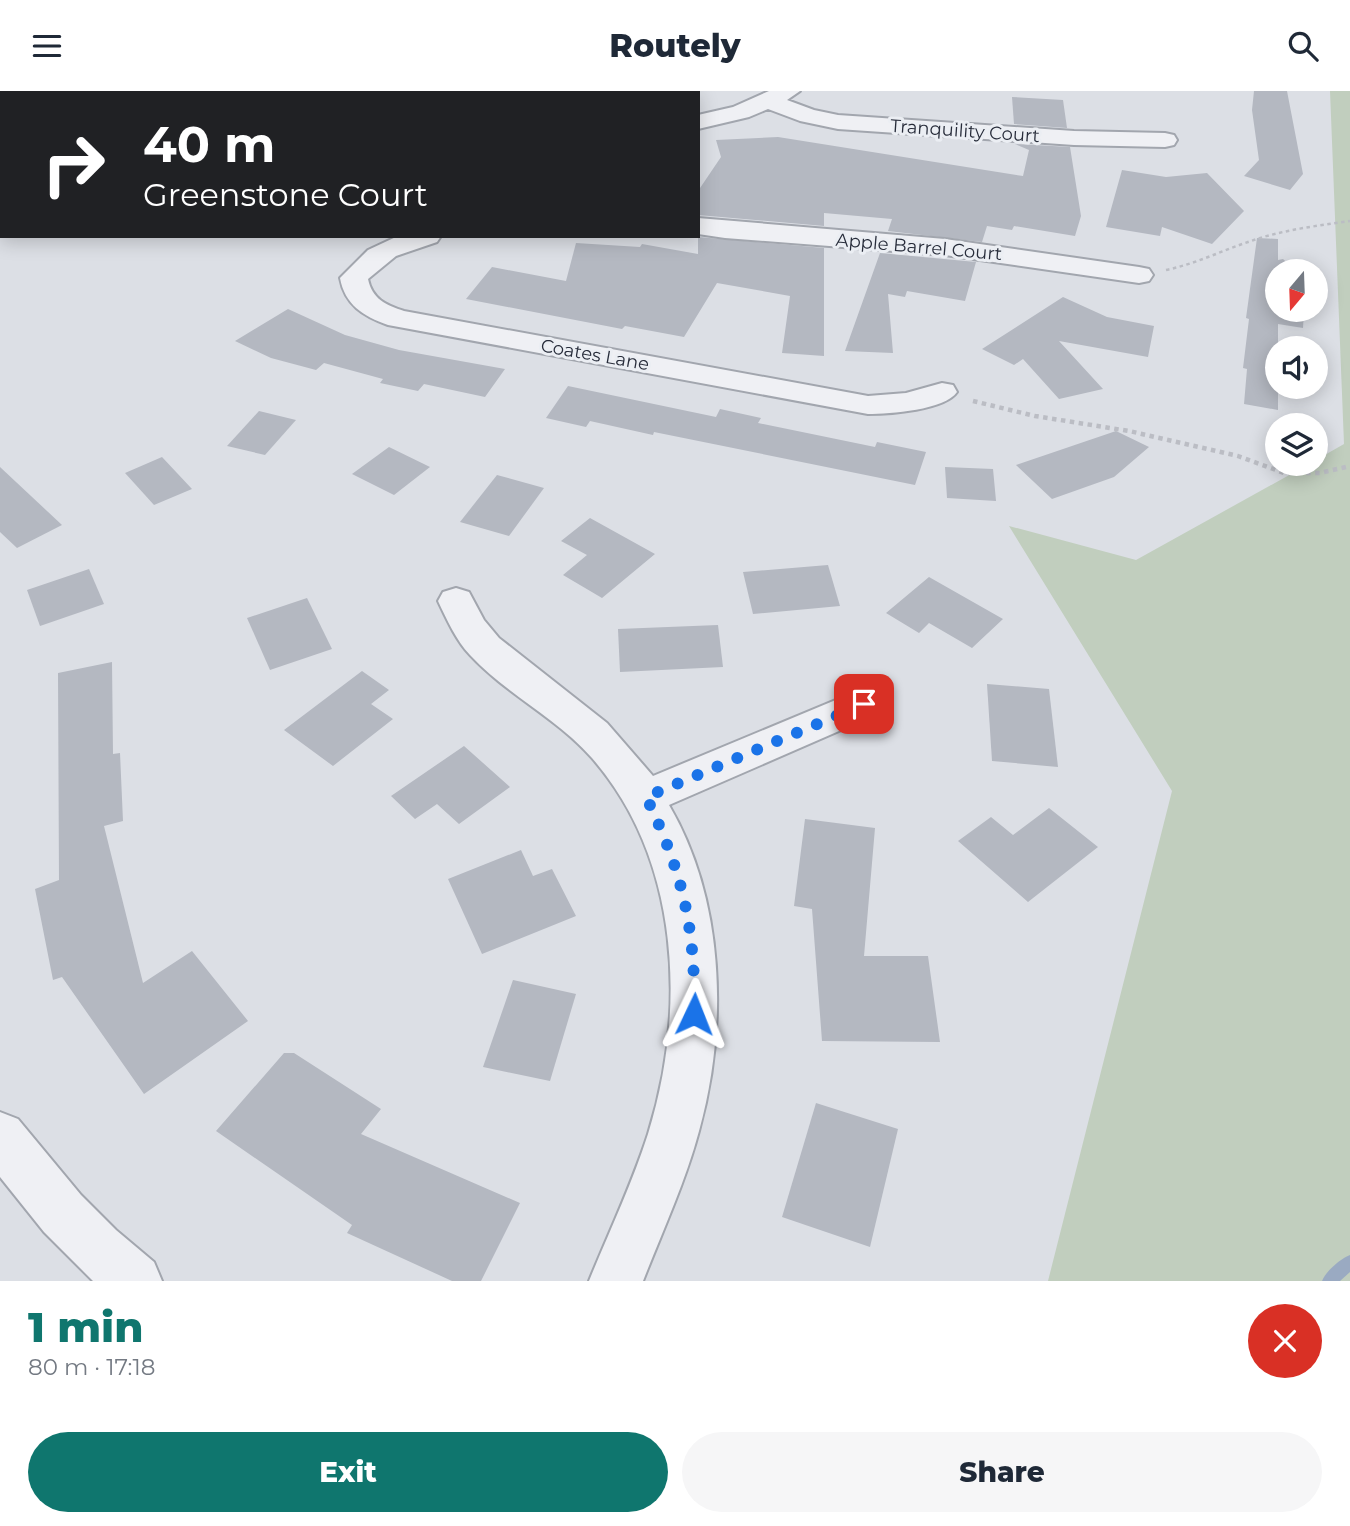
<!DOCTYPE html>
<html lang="en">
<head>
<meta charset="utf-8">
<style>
  :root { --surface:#fff; --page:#f6f6f7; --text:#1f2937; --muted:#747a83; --accent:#0f766e }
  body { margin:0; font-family:Montserrat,sans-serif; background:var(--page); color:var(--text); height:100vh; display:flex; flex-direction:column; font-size:26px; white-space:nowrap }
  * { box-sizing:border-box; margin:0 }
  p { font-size:23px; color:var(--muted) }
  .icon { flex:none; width:38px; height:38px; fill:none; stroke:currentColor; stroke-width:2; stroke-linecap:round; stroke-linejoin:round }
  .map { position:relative; height:1190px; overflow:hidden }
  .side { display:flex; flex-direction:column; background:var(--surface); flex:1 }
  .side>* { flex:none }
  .hud { position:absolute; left:0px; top:0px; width:700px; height:147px; box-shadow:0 4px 18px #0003; background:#202124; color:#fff; overflow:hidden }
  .needle { width:46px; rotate:199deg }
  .buttons { position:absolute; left:1265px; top:168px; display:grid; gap:14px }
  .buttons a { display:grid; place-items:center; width:63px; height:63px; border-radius:50%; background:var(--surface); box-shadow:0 4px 18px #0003; font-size:35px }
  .pin { position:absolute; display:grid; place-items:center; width:60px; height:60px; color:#fff; margin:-30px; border-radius:14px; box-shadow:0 4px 10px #0006 }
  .me { position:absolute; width:77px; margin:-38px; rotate:2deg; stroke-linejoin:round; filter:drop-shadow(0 0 5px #0008) }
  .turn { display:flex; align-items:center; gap:24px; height:147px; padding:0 28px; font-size:32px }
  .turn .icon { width:91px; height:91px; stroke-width:2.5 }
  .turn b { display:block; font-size:49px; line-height:60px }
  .round { display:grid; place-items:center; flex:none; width:74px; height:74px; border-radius:37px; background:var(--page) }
  .overview { display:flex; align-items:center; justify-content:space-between; height:119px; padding:0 28px }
  h1 { font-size:42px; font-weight:800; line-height:52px; color:var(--accent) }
  .primary-button { display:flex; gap:14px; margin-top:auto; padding:14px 28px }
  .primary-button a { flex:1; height:80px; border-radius:42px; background:var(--accent); color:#fff; font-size:28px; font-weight:800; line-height:80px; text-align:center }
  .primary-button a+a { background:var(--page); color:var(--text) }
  header { display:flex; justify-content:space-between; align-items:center; height:91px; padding:0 28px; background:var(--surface); font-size:32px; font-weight:800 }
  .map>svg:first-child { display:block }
  .green { fill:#c1cebe }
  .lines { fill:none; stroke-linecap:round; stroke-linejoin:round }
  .stream { fill:#9aaac2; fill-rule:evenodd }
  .building { fill:#b4b8c1 }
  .minor-casing { stroke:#a2a6ae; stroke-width:4 }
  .path-far1 { stroke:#bbbdc4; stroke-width:2.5; stroke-dasharray:3.5 3.5; stroke-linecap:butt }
  .path { stroke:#bbbdc4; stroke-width:4.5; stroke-dasharray:4.5 4.5; stroke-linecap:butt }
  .minor { fill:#eff0f4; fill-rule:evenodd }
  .route { stroke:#1a73e8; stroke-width:12; stroke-dasharray:0 21.6 }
  .labels { text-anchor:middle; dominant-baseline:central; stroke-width:6; stroke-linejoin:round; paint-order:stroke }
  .far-street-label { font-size:18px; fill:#272c3a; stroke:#ebeef3 }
</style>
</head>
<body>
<header><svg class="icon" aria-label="menu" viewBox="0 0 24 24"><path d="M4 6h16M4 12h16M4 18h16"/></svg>Routely<svg class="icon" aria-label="search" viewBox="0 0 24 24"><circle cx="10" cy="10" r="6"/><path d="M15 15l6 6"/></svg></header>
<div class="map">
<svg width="1350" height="1190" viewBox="0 0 1350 1190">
  <rect width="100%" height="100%" fill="#dcdfe5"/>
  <polygon class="green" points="1330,0 1350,0 1350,1190 1048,1190 1172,700 1009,435 1136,469 1309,373 1316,373 1316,369 1344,353"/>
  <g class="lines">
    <path class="stream" d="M1350,1164v17l-10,9h-18c4,-10 18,-22 28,-26z"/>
  </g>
  <g class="building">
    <polygon points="1254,0 1287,0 1303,83 1290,99 1244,85 1259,69 1252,19"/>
    <polygon points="1012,6 1063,9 1067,37 1014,33"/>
    <polygon points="778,46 1023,85 1029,59 1015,53 1070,56 1081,125 1075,145 1014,135 1012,139 987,135 982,151 888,140 892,128 824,122 824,135 698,124 698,100 721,66 716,49"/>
    <polygon points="1122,79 1166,86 1207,82 1244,120 1212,153 1162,136 1160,145 1106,136"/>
    <polygon points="698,146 824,157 824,265 782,262 790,205 717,192 684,246 625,235 622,238 466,208 492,176 566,190 576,152 640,156 642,153 698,163"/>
    <polygon points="1257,147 1278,148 1278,169 1283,168 1296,180 1278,180 1278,219 1304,219 1303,237 1278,233 1278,319 1244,313 1247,278 1243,277 1249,228 1246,227"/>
    <polygon points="880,162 976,171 965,210 907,200 905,206 888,203 893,262 845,260"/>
    <polygon points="1063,206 1107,226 1154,235 1148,266 1059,250 1103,298 1059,308 1023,268 1014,274 982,258"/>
    <polygon points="288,218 345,244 399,259 505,278 485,306 424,293 418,300 380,292 383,288 324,272 316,279 271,267 235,250"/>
    <polygon points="568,295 716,326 720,318 761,327 758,332 875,356 877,351 926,361 915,394 654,341 653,344 590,330 586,336 546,327"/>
    <polygon points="259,320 296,329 265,364 227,355"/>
    <polygon points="1116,340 1149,356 1114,386 1052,408 1016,374"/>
    <polygon points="389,356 430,376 394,404 352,383"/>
    <polygon points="162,366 192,398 154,414 125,382"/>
    <polygon points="0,376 62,434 17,457 0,441"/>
    <polygon points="945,376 993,378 996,410 947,407"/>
    <polygon points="497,384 544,397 509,445 460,431"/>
    <polygon points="590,427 655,463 602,507 563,484 587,464 561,450"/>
    <polygon points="828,474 840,515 753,523 743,481"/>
    <polygon points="89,478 104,513 40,535 27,499"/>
    <polygon points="929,486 1003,528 972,557 929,532 919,542 886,522"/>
    <polygon points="307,507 332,558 270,579 247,527"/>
    <polygon points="718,534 723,576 620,581 618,538"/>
    <polygon points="112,571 113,663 120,662 123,730 104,735 143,892 192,860 248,930 144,1003 62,886 53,889 35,798 59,789 58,582"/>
    <polygon points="362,580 389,599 371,613 393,628 333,675 284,639"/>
    <polygon points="987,593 1049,598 1058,676 992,670"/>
    <polygon points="464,655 510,696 459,733 437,713 415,728 391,705"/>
    <polygon points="1049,717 1098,756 1028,811 958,750 991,726 1013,744"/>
    <polygon points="805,728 875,737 864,865 928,865 940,951 822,950 812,818 794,815"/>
    <polygon points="521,759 533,785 552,778 576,825 482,863 448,788"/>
    <polygon points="513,889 576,903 550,990 483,976"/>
    <polygon points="284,962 294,962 381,1018 361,1043 520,1112 481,1190 452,1190 347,1142 352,1134 216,1040"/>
    <polygon points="816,1012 898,1038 870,1156 782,1126"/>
  </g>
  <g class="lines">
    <defs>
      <g id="minor">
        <polygon points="32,0 60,0 31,2"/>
        <polygon points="769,0 800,0 787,9 814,19 838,24 1074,40 1165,42 1174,44 1177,49 1174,54 1165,56 1074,54 838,38 800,30 768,18 749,26 698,38 698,24 733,16"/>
        <rect x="0" y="15" width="2" height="16"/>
        <polygon points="698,127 945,148 1139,176 1149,178 1153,184 1149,190 1139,192 945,164 725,147 698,143"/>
        <path d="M398,145h43l-4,6 -41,14 -28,23c4,20 18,26 36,32l464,85 38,-3 36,-10 11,2 4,7c-12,18 -67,22 -89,22l-480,-89c-25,-9 -43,-20 -48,-47l28,-28z"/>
        <path d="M456,497l13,4 15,28 15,18 108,85 46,53 197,-82 14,-5 14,5 5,10 -5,10 -209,91c56,96 59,221 30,326 -14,52 -37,101 -56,150h-54c20,-49 43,-97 59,-147 39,-125 32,-275 -56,-376 -36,-41 -86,-64 -122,-103 -14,-15 -23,-35 -32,-54l5,-9z"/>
        <polygon points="0,1021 18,1028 81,1104 116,1139 154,1171 162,1190 93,1190 44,1141 0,1086"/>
      </g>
    </defs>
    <use href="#minor" class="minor-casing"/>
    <g class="path-far1">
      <polyline points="105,0 107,2"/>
      <polyline points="0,57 2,59"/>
      <path d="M1166,179c29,-6 55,-19 82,-28 33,-12 68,-16 102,-21"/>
    </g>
    <polyline class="path" points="973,310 1035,325 1129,340 1238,365 1284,382 1320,382 1350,375"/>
    <use href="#minor" class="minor"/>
  </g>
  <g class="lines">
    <path class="route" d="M694,923c2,-83 -11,-142 -48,-217l218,-93"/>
  </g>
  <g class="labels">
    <g class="far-street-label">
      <text transform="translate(965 40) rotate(4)">Tranquility Court</text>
      <text transform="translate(919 156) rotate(5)">Apple Barrel Court</text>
      <text transform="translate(595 264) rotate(10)">Coates Lane</text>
    </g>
  </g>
</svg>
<div class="buttons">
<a><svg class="needle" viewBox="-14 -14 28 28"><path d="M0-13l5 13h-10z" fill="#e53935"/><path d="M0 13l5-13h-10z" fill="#747a83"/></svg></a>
<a><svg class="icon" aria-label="sound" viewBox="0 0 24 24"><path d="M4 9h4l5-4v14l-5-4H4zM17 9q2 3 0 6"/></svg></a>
<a><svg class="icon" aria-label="layers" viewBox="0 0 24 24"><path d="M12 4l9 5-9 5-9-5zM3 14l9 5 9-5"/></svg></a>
</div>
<div class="pin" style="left:864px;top:613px;background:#d93025"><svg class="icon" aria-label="arrive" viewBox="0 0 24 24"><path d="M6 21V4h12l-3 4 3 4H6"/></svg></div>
<svg class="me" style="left:694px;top:923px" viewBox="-20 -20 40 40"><path d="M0-17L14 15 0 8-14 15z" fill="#1a73e8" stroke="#fff" stroke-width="4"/></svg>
<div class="hud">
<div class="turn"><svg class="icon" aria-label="right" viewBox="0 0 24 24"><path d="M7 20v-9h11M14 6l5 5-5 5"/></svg><div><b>40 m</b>Greenstone Court</div></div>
</div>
</div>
<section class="side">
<div class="overview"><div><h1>1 min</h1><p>80 m · 17:18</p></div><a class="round" style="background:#d93025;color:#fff"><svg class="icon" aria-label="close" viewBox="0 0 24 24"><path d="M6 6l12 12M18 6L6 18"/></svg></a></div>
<div class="primary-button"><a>Exit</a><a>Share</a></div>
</section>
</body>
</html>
